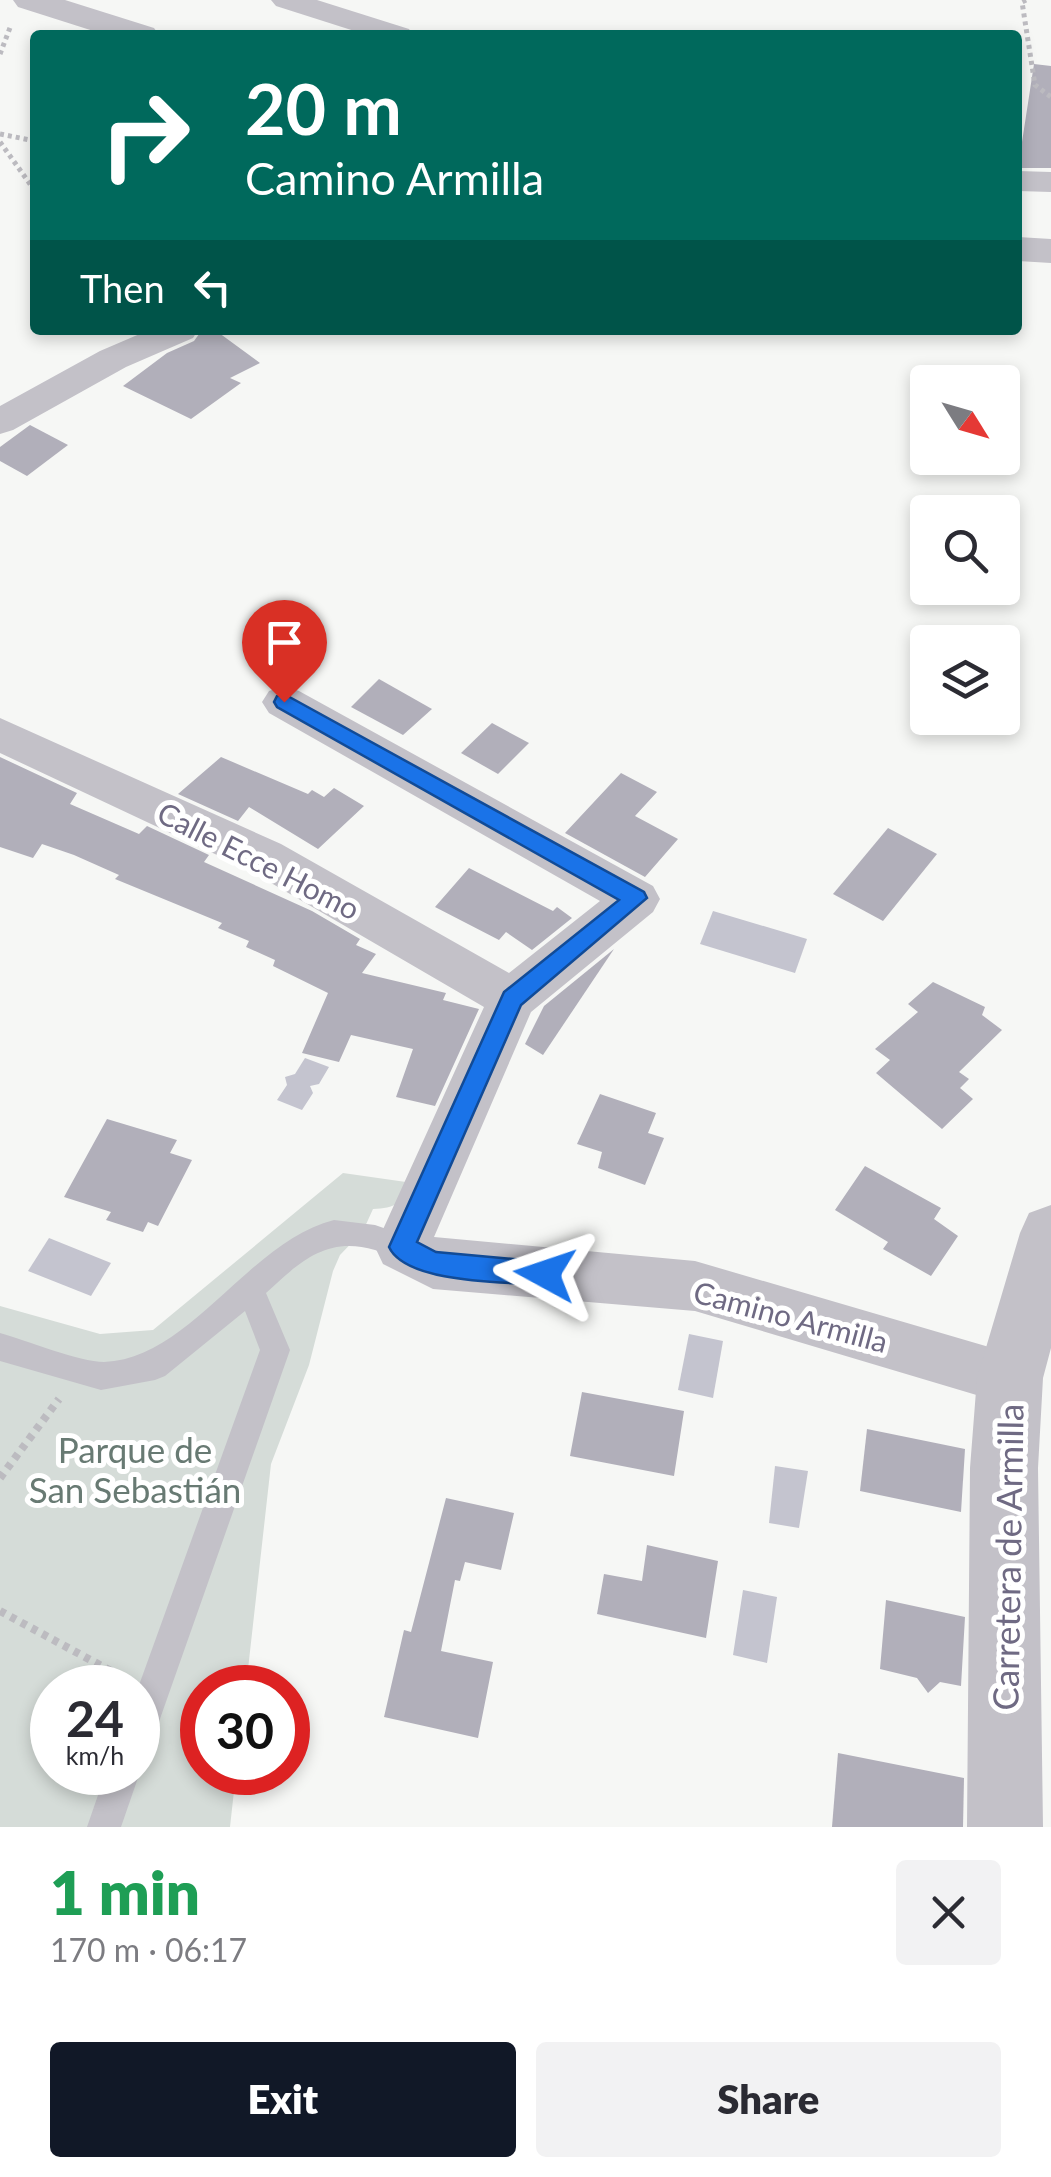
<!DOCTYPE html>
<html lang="en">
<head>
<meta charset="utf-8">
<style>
  :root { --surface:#fff; --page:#f2f2f3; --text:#2b2b33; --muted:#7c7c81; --accent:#111827 }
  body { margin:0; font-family:Lato,sans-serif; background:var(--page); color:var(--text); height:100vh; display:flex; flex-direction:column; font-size:38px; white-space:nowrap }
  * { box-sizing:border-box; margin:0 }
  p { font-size:32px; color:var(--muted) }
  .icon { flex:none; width:55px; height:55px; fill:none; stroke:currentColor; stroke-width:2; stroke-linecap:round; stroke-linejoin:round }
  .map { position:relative; height:1827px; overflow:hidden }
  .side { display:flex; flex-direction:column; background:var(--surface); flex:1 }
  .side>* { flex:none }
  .banner { position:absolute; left:30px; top:30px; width:992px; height:305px; border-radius:10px; box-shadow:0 5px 15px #0003; background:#00695c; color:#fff; overflow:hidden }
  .needle { width:65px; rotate:127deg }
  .fabs { position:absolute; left:910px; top:365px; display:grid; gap:20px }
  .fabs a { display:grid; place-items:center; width:110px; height:110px; border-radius:10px; background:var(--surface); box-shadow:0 5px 15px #0003; font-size:50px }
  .speed { position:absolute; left:30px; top:1665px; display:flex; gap:20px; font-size:50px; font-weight:700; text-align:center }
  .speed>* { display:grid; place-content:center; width:130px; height:130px; border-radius:50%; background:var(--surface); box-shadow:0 5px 15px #0003; line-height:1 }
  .speed small { font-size:25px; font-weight:400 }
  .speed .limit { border:15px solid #d22; background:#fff; color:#111 }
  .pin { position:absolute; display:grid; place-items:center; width:85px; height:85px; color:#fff; margin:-102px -42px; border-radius:50% 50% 50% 0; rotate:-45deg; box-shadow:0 0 10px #0007 }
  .pin .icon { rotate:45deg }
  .me { position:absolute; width:110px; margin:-55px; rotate:275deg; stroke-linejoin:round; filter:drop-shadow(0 0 8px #0008) }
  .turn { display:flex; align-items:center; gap:35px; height:210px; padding:0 50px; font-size:45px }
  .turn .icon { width:130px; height:130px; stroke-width:2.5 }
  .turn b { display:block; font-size:70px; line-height:85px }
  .then { display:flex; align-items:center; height:95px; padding:0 50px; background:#0003; gap:20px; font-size:38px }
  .round { display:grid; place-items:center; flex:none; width:105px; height:105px; border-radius:10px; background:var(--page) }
  .headline { display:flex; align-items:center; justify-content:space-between; height:170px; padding:0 50px }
  h1 { font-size:60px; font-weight:800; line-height:75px; color:#1e9e55 }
  .action { display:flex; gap:20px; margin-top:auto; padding:20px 50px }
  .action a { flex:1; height:115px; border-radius:10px; background:var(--accent); color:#fff; font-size:40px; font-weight:800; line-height:115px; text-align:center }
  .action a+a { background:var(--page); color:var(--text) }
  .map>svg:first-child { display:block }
  .green { fill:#d5dcd8; fill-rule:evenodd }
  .water { fill:#c4c4cf }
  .building { fill:#b1afba }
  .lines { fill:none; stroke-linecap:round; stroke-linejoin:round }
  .path-far1 { stroke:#bcbbc0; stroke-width:5; stroke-dasharray:4 4; stroke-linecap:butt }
  .path { stroke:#bcbbc0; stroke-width:8; stroke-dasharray:6 6; stroke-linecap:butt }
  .service { fill:#c3c1c8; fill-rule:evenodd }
  .minor { fill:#c3c1c8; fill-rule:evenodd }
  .tertiary { fill:#c3c1c8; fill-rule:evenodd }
  .route { fill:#1a73e8; stroke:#114b97; stroke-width:2.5 }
  .labels { text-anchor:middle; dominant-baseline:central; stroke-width:10; stroke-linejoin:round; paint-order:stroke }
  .street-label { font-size:30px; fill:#6f6a83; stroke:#fff }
  .near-park-label { font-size:35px; fill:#687a73; stroke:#fff }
  .near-street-label { font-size:35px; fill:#6f6a83; stroke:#fff }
</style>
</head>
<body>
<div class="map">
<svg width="1051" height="1827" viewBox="0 0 1051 1827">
  <rect width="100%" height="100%" fill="#f6f7f5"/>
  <path class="green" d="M343,1173l70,10c-10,21 -18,25 -40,26l-10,22 -23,24 -7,16 -24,94 -38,99 -25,223 -44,1v84l34,1 -6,54h-230v-521l100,28 53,-4zM52,1688h86v84h-86z"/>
  <g class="water">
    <polygon points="713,911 807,939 795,973 700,944"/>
    <polygon points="305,1058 329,1067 319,1084 310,1086 313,1093 302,1110 277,1100 287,1085 285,1077 295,1074"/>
    <polygon points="49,1238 111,1263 91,1296 28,1271"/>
    <polygon points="689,1334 723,1341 713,1398 678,1390"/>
    <polygon points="775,1466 808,1471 799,1528 769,1523"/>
    <polygon points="743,1590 777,1597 767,1663 733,1655"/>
  </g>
  <g class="building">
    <polygon points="1034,64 1051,66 1051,168 1018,168"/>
    <polygon points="202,330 215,330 260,363 230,378 241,383 191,419 123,386 167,353 194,341"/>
    <polygon points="30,425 68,445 27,476 0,461 0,447"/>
    <polygon points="379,679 432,709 403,735 351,707"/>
    <polygon points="492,723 529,743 498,774 461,753"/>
    <polygon points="0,757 77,793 70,804 139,834 147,826 209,855 204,862 312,911 360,939 356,945 376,954 362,973 446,993 443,1000 479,1009 435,1106 396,1097 413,1049 351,1035 339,1062 302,1053 328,993 273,966 275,960 246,947 249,941 218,928 222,923 115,879 119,875 74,855 42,844 33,858 0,847"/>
    <polygon points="221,757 308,794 312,790 324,797 334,788 364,806 318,849 249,807 238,821 178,794"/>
    <polygon points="621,773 657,792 635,816 678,839 645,877 565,833"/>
    <polygon points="888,828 937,854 883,921 833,894"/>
    <polygon points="469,868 553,911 557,907 572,918 532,950 506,932 499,940 435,907"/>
    <polygon points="614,949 543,1055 525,1044 544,1006"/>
    <polygon points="933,982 985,1007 982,1015 1002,1030 959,1072 969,1079 960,1088 973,1099 942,1129 876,1073 890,1060 875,1049 918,1012 908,1004"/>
    <polygon points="600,1094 656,1113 648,1133 664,1138 645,1185 598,1168 602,1152 577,1144"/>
    <polygon points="107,1119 177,1140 170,1153 192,1160 158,1226 148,1222 143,1232 106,1220 111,1212 64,1197"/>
    <polygon points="865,1166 941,1208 934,1219 958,1236 931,1276 883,1249 888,1242 835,1210"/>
    <polygon points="582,1392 684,1411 674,1476 570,1456"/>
    <polygon points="867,1429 965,1449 961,1512 860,1491"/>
    <polygon points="446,1498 514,1513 501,1570 465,1562 460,1581 455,1580 441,1651 493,1662 478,1738 384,1717 404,1630 411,1632"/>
    <polygon points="647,1545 718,1561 706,1638 597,1614 604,1574 642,1581"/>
    <polygon points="886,1600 965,1617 961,1686 940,1682 928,1693 917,1678 880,1669"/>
    <polygon points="838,1753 964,1778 963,1827 832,1827"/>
  </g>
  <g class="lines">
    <g class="path-far1">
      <polyline points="1026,0 1022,2 1035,85 1051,97"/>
      <polyline points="0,54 11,25"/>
      <polyline points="0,134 35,141"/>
      <polyline points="0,142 35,191"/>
    </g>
    <g class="path">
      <polyline points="0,1478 59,1399"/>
      <polyline points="0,1611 122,1677"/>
    </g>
    <g class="service">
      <path d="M334,1220l41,5 37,13 4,9 -4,9c-14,5 -23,-2 -37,-6 -49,-14 -75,12 -109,43l24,57 -135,383 -5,12 -12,5v-62l122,-338 -15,-39 -80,65 -10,4 -54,10 -101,-29v-28c25,7 80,29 104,29 86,-3 144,-120 230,-142z"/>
      <polygon points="138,1766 140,1772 121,1827 87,1827 106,1772 138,1772"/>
    </g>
    <g class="minor">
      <polygon points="271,0 317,0 409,29 413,35 367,35 276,6"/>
      <polygon points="1018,171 1051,172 1051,192 1018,191"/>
      <polygon points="149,330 198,330 193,338 126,367 13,430 0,434 0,406 100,351"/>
      <polygon points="284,686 299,691 653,886 660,899 653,912 531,1012 434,1237 695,1261 1030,1359 1038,1378 1030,1397 1010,1405 695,1311 433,1289 383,1264 375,1247 484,1007 249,870 0,753 0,718 281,844 509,973 600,901 269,713 262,702 269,691"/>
    </g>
    <g class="tertiary">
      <polygon points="13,0 65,0 154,28 159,35 106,35 18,7"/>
      <polygon points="1018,237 1051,239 1051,263 1018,261"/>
      <polygon points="1051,1205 1051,1348 1043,1378 1038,1468 1043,1827 967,1827 970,1468 977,1378 1020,1233 1029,1213"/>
    </g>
  </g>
  <path class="route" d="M284,694l360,198 3,6 -126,107 -104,237 19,10 109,10 9,3 4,9 -4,8 -9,3c-37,-3 -139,-1 -156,-38l115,-255 115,-92 -342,-193 -3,-5 3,-6z"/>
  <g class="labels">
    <g class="street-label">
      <text transform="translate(259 860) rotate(27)">Calle Ecce Homo</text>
      <text transform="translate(791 1316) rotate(15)">Camino Armilla</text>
    </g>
    <g class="near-park-label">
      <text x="135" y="1449">Parque de<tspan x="135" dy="40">San Sebastián</tspan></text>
    </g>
    <g class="near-street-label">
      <text transform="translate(1007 1557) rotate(-89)">Carretera de Armilla</text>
    </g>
  </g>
</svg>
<div class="fabs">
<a><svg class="needle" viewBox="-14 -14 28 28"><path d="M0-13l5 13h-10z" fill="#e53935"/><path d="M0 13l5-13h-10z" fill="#7c7c81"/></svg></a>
<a><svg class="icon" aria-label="search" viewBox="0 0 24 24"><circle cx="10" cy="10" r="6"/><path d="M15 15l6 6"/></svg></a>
<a><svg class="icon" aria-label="layers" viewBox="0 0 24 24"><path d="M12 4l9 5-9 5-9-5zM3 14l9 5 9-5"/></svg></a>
</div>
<div class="speed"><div>24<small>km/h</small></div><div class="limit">30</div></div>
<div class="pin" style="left:284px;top:702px;background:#d93025"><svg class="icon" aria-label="arrive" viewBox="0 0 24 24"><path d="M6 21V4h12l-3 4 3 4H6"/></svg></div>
<svg class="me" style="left:545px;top:1274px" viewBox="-20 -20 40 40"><path d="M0-17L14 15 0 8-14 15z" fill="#1a73e8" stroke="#fff" stroke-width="4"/></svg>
<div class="banner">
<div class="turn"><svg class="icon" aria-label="right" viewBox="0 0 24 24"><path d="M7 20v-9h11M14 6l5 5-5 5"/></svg><div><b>20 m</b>Camino Armilla</div></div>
<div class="then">Then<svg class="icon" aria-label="left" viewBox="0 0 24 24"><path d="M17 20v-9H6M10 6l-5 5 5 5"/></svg></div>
</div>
</div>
<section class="side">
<div class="headline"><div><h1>1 min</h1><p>170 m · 06:17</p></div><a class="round"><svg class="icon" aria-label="close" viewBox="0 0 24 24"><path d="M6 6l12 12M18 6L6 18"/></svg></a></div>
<div class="action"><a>Exit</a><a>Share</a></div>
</section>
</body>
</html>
